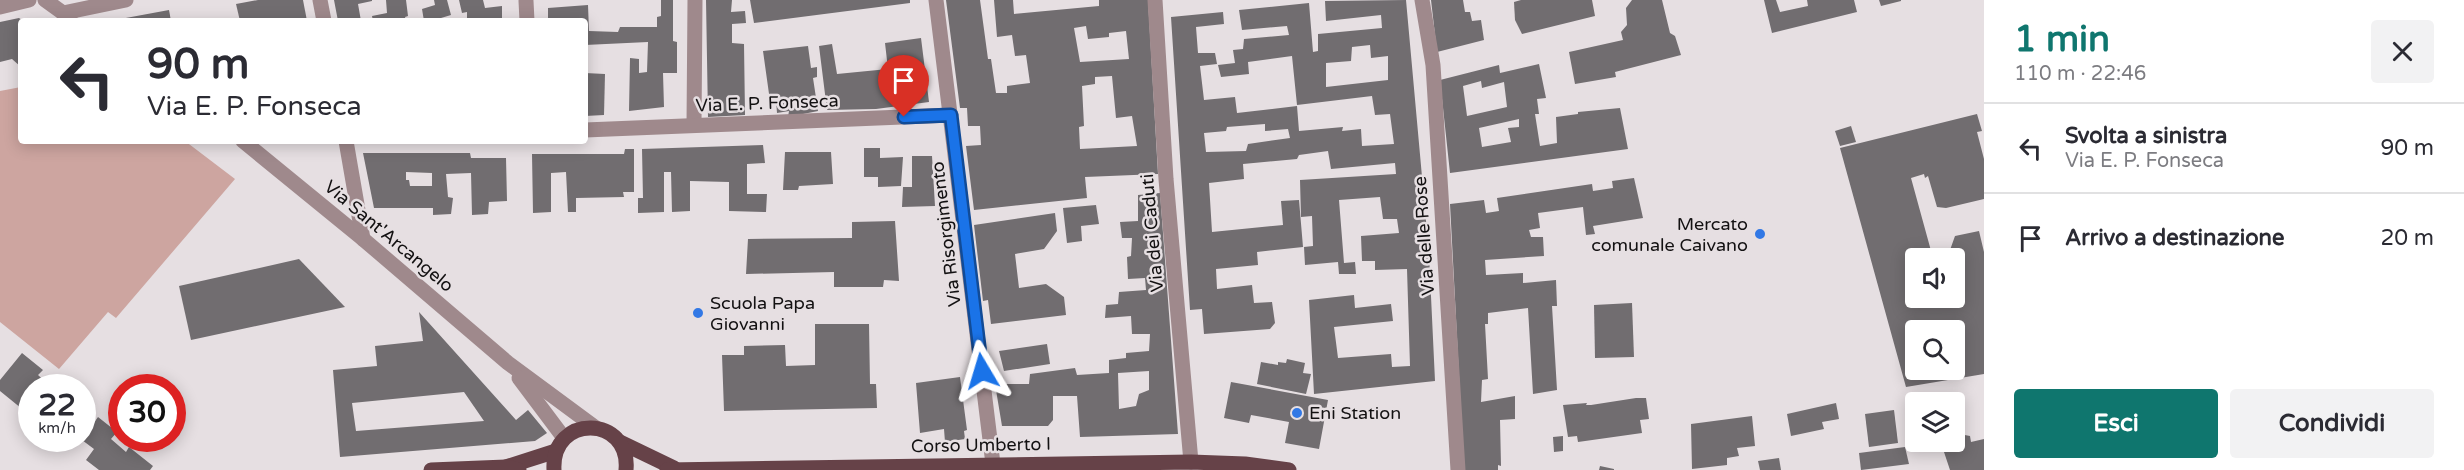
<!DOCTYPE html>
<html lang="it">
<head>
<meta charset="utf-8">
<style>
  :root { --surface:#fff; --page:#f2f2f3; --text:#2b2b33; --muted:#7c7c81; --line:#e1e1e2; --accent:#0f766e }
  body { margin:0; font-family:"Varela Round",sans-serif; background:var(--page); color:var(--text); height:100vh; display:flex; flex-direction:column; font-size:22px; white-space:nowrap }
  * { box-sizing:border-box; margin:0 }
  p { font-size:20px; color:var(--muted) }
  .icon { flex:none; width:33px; height:33px; fill:none; stroke:currentColor; stroke-width:2; stroke-linecap:round; stroke-linejoin:round }
  .map { position:relative; flex:1; overflow:hidden }
  .details { display:flex; flex-direction:column; background:var(--surface); width:480px }
  .details>* { flex:none }
  .guide { position:absolute; left:18px; top:18px; width:570px; height:126px; border-radius:6px; box-shadow:0 3px 15px #0003; background:#fff; color:var(--text); overflow:hidden }
  .fabs { position:absolute; left:1905px; top:248px; display:grid; gap:12px }
  .fabs a { display:grid; place-items:center; width:60px; height:60px; border-radius:6px; background:var(--surface); box-shadow:0 3px 15px #0003; font-size:30px }
  .speed { position:absolute; left:18px; top:374px; display:flex; gap:12px; font-size:30px; font-weight:700; text-align:center }
  .speed>* { display:grid; place-content:center; width:78px; height:78px; border-radius:50%; background:var(--surface); box-shadow:0 3px 15px #0003; line-height:1 }
  .speed small { font-size:15px; font-weight:400 }
  .speed .limit { border:9px solid #d22; background:#fff; color:#111 }
  .pin { position:absolute; display:grid; place-items:center; width:51px; height:51px; color:#fff; margin:-62px -26px; border-radius:50% 50% 50% 0; rotate:-45deg; box-shadow:0 0 6px #0007 }
  .pin .icon { rotate:45deg }
  .me { position:absolute; width:66px; margin:-33px; rotate:353deg; stroke-linejoin:round; filter:drop-shadow(0 0 4px #0008) }
  .turn { display:flex; align-items:center; gap:21px; height:126px; padding:0 30px; font-size:27px }
  .turn .icon { width:78px; height:78px; stroke-width:2.5 }
  .turn b { display:block; font-size:42px; line-height:51px }
  .round { display:grid; place-items:center; flex:none; width:63px; height:63px; border-radius:6px; background:var(--page) }
  .head { display:flex; align-items:center; justify-content:space-between; height:102px; padding:0 30px }
  h1 { font-size:36px; font-weight:700; line-height:45px; color:var(--accent) }
  .action { display:flex; gap:12px; margin-top:auto; padding:12px 30px }
  .action a { flex:1; height:69px; border-radius:6px; background:var(--accent); color:#fff; font-size:24px; font-weight:700; line-height:69px; text-align:center }
  .action a+a { background:var(--page); color:var(--text) }
  ul { padding:0; list-style:none }
  li { display:flex; align-items:center; gap:18px; height:90px; padding:0 30px; border-top:2px solid var(--line) }
  li div { flex:1 }
  li b { display:block; font-size:22px }
  li em { font-style:normal }
  main { display:flex; flex:1; min-height:0 }
  .map>svg:first-child { display:block }
  .green { fill:#cda5a0 }
  .building { fill:#716d70; fill-rule:evenodd }
  .lines { fill:none; stroke-linecap:round; stroke-linejoin:round }
  .minor { stroke:#9f898c; stroke-width:15 }
  .major { stroke:#664248; stroke-width:15 }
  .route-casing { stroke:#114b97; stroke-width:15 }
  .route { stroke:#1a73e8; stroke-width:10 }
  .poi-dot { fill:#3278e5; stroke:#e6dfe2; stroke-width:2 }
  .labels { text-anchor:middle; dominant-baseline:central; stroke-width:5; stroke-linejoin:round; paint-order:stroke }
  .street-label { font-size:18px; fill:#131112; stroke:#e6dfe2 }
  .poi-label { font-size:18px; fill:#131112; stroke:#e6dfe2; text-anchor:start }
</style>
</head>
<body>
<main>
<div class="map">
<svg width="1984" height="470" viewBox="0 0 1984 470">
  <rect width="100%" height="100%" fill="#e6dfe2"/>
  <polygon class="green" points="21,87 21,141 185,141 235,179 116,318 108,312 59,369 0,322 0,91"/>
  <g class="building">
    <polygon points="258,0 303,0 307,21 240,21 236,4"/>
    <polygon points="334,0 372,0 372,1 358,4 361,21 338,21"/>
    <polygon points="386,0 406,0 408,16 405,17 406,21 373,21 372,16 387,13"/>
    <polygon points="434,0 447,0 451,15 441,18 441,21 424,21 422,9 435,5"/>
    <polygon points="459,0 483,0 485,8 502,6 502,21 467,21 467,12 462,13"/>
    <polygon points="661,0 673,0 673,41 677,42 677,73 663,73 664,107 629,111 630,58 639,59 639,73 647,72 648,42 585,45 585,21 548,21 548,8 588,5 589,31 618,32 620,27 657,27 657,17 661,16"/>
    <polygon points="706,0 732,0 731,12 745,11 746,23 732,24 732,43 744,44 745,115 708,117"/>
    <polygon points="750,0 910,0 910,3 754,23"/>
    <path d="M946,0h34l8,59h3l5,34h11v-7l23,-3 -4,-28 -11,1 -3,-21 -15,2 -3,-37h19l1,14 85,-8v-6h49l10,174 -73,3 2,21 -113,12 -8,-64 15,-1 -1,-19h-12l-1,-18h-7zM1086,26l2,13 21,-2v-4l17,-2 3,28 -49,3 -6,-34zM1112,76l4,42 16,-2 5,30 -57,3 -1,-22 5,-1 -2,-40 13,-2v-7z"/>
    <path d="M1406,0l23,254 6,127 -121,13 -5,-94 45,-5 1,13 36,-4 2,17 -59,6 4,31 53,-4 1,13 18,-1 -3,-97 -32,1v-9h-13l-1,-25 38,-3 -2,-14h-14l-3,-22 -41,3 5,63 11,-1 1,12h-17l-1,-12 -33,3 -1,-18 9,-1 -1,-30 -11,1 -1,-37 96,-6 -1,-11 -64,6 -3,-18 -29,4 -2,4 -54,5 1,15 -35,4 3,49 71,-7 -2,-24 18,-1 4,47 -46,5 1,13 -42,4 1,20 35,-4 2,18 18,-1 3,21 -5,6 -66,5 -2,-25 -12,1 -19,-293 52,-5 1,12 -28,3 2,26h17l2,11 -17,2 4,34 31,-3 2,16 60,-7 2,25 44,-4 -1,4 19,-2 1,17 32,-2 -4,-30 -15,1 -3,-19 -75,9 -5,-49 -44,6 1,12 -28,3 -3,-12 17,-2 -2,-13 10,-1 1,-10 45,-4 -2,-9 -45,4 -3,-20 70,-7 4,49 5,-1v-17l64,-6 -1,-13 -55,6 -1,-20zM1370,45l1,13 17,-2v24l-62,7v-24l25,-2 1,-14zM1265,124v7l23,-2 2,9 -42,6 -2,7 -40,1 -2,-19 22,-2 1,-4z"/>
    <polygon points="1431,0 1463,0 1465,12 1470,12 1472,21 1481,20 1484,40 1437,52"/>
    <polygon points="1521,0 1592,0 1595,16 1522,34 1515,20 1514,2"/>
    <polygon points="1632,0 1662,0 1670,33 1675,36 1681,55 1615,72 1616,77 1575,84 1569,52 1623,40 1621,32 1627,25 1626,8"/>
    <polygon points="1764,0 1776,0 1780,12 1808,6 1807,0 1854,0 1857,12 1772,33"/>
    <polygon points="1879,0 1901,0 1901,1 1881,6"/>
    <polygon points="169,10 171,21 115,21 115,20"/>
    <polygon points="19,18 23,21 21,67 12,59 0,62 0,22"/>
    <polygon points="921,38 929,102 876,109 827,110 819,46 832,44 837,74 888,69 885,43"/>
    <polygon points="808,46 811,68 817,67 817,77 813,78 818,111 788,117 789,111 777,113 776,100 770,101 763,51"/>
    <path d="M1539,64l7,34 -9,1 2,15h-4l5,32 17,-3 -1,-26 22,-3v-2l42,-4 8,41 -178,24 -10,-93 59,-15 1,8zM1481,81l1,7 22,-6 3,25 -40,9 -4,-30zM1519,119v8l-11,1 3,14 -29,5 -3,-19z"/>
    <polygon points="585,73 605,74 604,115 585,116"/>
    <path d="M1977,114l5,17 -5,1 7,27v40l-38,9 -9,-1 -9,-31 -3,2 -1,-4 -13,4 22,80h-17v39h38v-8l7,-1 -11,-38 5,-14 24,-5 5,21v122l-78,13 -66,-239zM1916,330h38v39h-38z"/>
    <polygon points="1851,126 1856,142 1840,146 1835,131"/>
    <polygon points="763,145 765,163 747,164 747,194 767,194 766,212 729,211 729,182 690,181 690,211 672,212 671,172 664,172 664,212 638,213 638,198 643,198 642,149"/>
    <polygon points="864,148 880,148 880,158 903,157 901,186 878,187 878,177 864,177"/>
    <polygon points="625,149 634,149 634,192 623,192 624,197 576,198 576,212 568,212 566,172 551,173 551,212 533,213 532,154 624,154"/>
    <polygon points="785,152 831,152 833,184 799,186 798,190 783,190"/>
    <path d="M363,153h107l1,5h35l1,43 -18,1 -1,12 -16,1 -1,-42 -25,1 2,23 5,1 -2,16 -18,1v-7h-59zM406,172l26,1v13h-22l-1,-6h-3z"/>
    <polygon points="912,156 932,156 935,206 902,207 903,187 912,187"/>
    <polygon points="1634,178 1643,218 1593,226 1595,234 1586,235 1583,207 1538,213 1540,228 1529,230 1531,237 1543,237 1544,256 1485,260 1486,275 1523,273 1523,283 1556,280 1557,306 1552,306 1557,390 1533,394 1528,308 1488,313 1488,324 1485,324 1488,379 1482,380 1481,402 1515,396 1515,419 1500,420 1501,466 1498,465 1498,470 1464,470 1450,204 1484,200 1486,213 1499,211 1497,198 1592,184 1593,191 1613,188 1612,181"/>
    <path d="M1160,193l18,241 -98,3 -3,-41h-24v24l-5,6h-46l-7,-42h34l1,-10 45,-6 2,7 32,-2v-13l17,-2v-5l23,-2 1,-17h-18l-1,-18 -26,2 1,-13 12,-1 1,-12 27,-2 -1,-12 -17,1 -1,-22 4,-1 1,-18h-10l-2,-16 18,-1v-26zM1149,371v19l-10,4 -3,12 -17,3 -1,-36z"/>
    <polygon points="1096,205 1099,224 1081,226 1082,241 1067,243 1063,208"/>
    <polygon points="1055,213 1057,231 1044,249 1015,254 1019,288 1046,284 1064,297 1066,315 991,324 988,300 983,301 974,225"/>
    <polygon points="895,221 899,281 884,280 883,287 834,287 834,272 746,274 748,239 852,238 852,222"/>
    <polygon points="299,259 345,307 191,340 179,286"/>
    <polygon points="1632,303 1634,357 1595,358 1594,305"/>
    <path d="M419,312l97,108 12,-10 19,23 -12,8 -195,16 -7,-87 44,-4 -2,-20 48,-5zM464,392l20,29 -128,10 -4,-28z"/>
    <polygon points="815,324 869,324 870,384 876,384 877,408 724,411 722,355 744,355 744,346 785,345 786,366 815,365"/>
    <polygon points="1047,344 1050,364 1004,371 999,351"/>
    <polygon points="22,353 43,370 38,375 51,387 32,387 32,417 0,391 0,380"/>
    <polygon points="1287,359 1305,363 1303,373 1311,374 1306,394 1257,384 1261,362 1278,365 1278,362 1286,363"/>
    <polygon points="960,377 967,430 964,431 965,439 945,442 944,429 920,433 916,383"/>
    <polygon points="1231,382 1328,400 1319,449 1285,443 1289,422 1251,415 1249,423 1224,418"/>
    <polygon points="1636,398 1646,398 1649,419 1640,420 1642,433 1578,442 1577,436 1568,437 1563,405 1587,403 1586,405 1591,405"/>
    <polygon points="1836,403 1839,419 1822,422 1824,429 1791,436 1787,414"/>
    <polygon points="1894,410 1898,443 1869,447 1865,414"/>
    <polygon points="1752,416 1755,446 1737,448 1739,456 1727,458 1727,465 1692,469 1691,424"/>
    <polygon points="98,417 117,432 111,439 126,452 129,447 153,466 150,470 99,470 86,460 94,449 82,440"/>
    <polygon points="1954,433 1970,436 1971,442 1984,439 1984,470 1950,470 1941,443 1954,441"/>
    <polygon points="1563,436 1563,451 1554,452 1553,437"/>
    <polygon points="1905,447 1909,464 1861,470 1859,453"/>
    <polygon points="1779,458 1781,470 1760,470 1758,461"/>
    <polygon points="1600,466 1614,469 1614,470 1599,470"/>
  </g>
  <g class="lines">
    <g class="minor">
      <polyline points="45,0 70,18"/>
      <polyline points="320,0 324,21"/>
      <polyline points="936,0 993,464"/>
      <polyline points="1155,0 1166,179 1191,462"/>
      <polyline points="1422,0 1433,65 1458,470"/>
      <polyline points="526,1 527,21"/>
      <polyline points="0,7 29,0"/>
      <polyline points="63,13 126,0"/>
      <polyline points="694,125 695,0"/>
      <polyline points="585,130 951,115"/>
      <polyline points="243,141 363,239 508,363 596,428"/>
      <polyline points="346,141 363,239"/>
      <polyline points="519,378 564,438"/>
    </g>
    <g class="major">
      <polyline points="620,442 674,468"/>
      <polyline points="506,467 556,451"/>
      <polyline points="431,470 506,467 519,470"/>
      <path d="M554,470c-3,-57 77,-55 72,0"/>
      <polyline points="667,470 1191,462 1245,464 1289,470"/>
    </g>
  </g>
  <g class="lines">
    <defs>
      <polyline id="route" points="904,117 951,115 982,371"/>
    </defs>
    <use href="#route" class="route-casing"/>
    <use href="#route" class="route"/>
  </g>
  <g class="poi-dot">
    <circle cx="1760" cy="234" r="6"/>
    <circle cx="698" cy="313" r="6"/>
    <circle cx="1297" cy="413" r="6"/>
  </g>
  <g class="labels">
    <g class="street-label">
      <text transform="translate(767 103) rotate(-2)">Via E. P. Fonseca</text>
      <text transform="translate(1152 233) rotate(-95)">Via dei Caduti</text>
      <text transform="translate(946 234) rotate(-97)">Via Risorgimento</text>
      <text transform="translate(389 236) rotate(40)">Via Sant'Arcangelo</text>
      <text transform="translate(1424 236) rotate(-94)">Via delle Rose</text>
      <text transform="translate(981 445) rotate(-1)">Corso Umberto I</text>
    </g>
    <g class="poi-label">
      <text x="1748" y="224" text-anchor="end">Mercato<tspan x="1748" dy="21">comunale Caivano</tspan></text>
      <text x="710" y="303">Scuola Papa<tspan x="710" dy="21">Giovanni</tspan></text>
      <text x="1309" y="413">Eni Station</text>
    </g>
  </g>
</svg>
<div class="fabs">
<a><svg class="icon" aria-label="sound" viewBox="0 0 24 24"><path d="M4 9h4l5-4v14l-5-4H4zM17 9q2 3 0 6"/></svg></a>
<a><svg class="icon" aria-label="search" viewBox="0 0 24 24"><circle cx="10" cy="10" r="6"/><path d="M15 15l6 6"/></svg></a>
<a><svg class="icon" aria-label="layers" viewBox="0 0 24 24"><path d="M12 4l9 5-9 5-9-5zM3 14l9 5 9-5"/></svg></a>
</div>
<div class="speed"><div>22<small>km/h</small></div><div class="limit">30</div></div>
<div class="pin" style="left:904px;top:117px;background:#d93025"><svg class="icon" aria-label="arrive" viewBox="0 0 24 24"><path d="M6 21V4h12l-3 4 3 4H6"/></svg></div>
<svg class="me" style="left:982px;top:371px" viewBox="-20 -20 40 40"><path d="M0-17L14 15 0 8-14 15z" fill="#1a73e8" stroke="#fff" stroke-width="4"/></svg>
<div class="guide">
<div class="turn"><svg class="icon" aria-label="left" viewBox="0 0 24 24"><path d="M17 20v-9H6M10 6l-5 5 5 5"/></svg><div><b>90 m</b>Via E. P. Fonseca</div></div>
</div>
</div>
<section class="details">
<div class="head"><div><h1>1 min</h1><p>110 m · 22:46</p></div><a class="round"><svg class="icon" aria-label="close" viewBox="0 0 24 24"><path d="M6 6l12 12M18 6L6 18"/></svg></a></div>
<ul>
<li><svg class="icon" aria-label="left" viewBox="0 0 24 24"><path d="M17 20v-9H6M10 6l-5 5 5 5"/></svg><div><b>Svolta a sinistra</b><p>Via E. P. Fonseca</p></div><em>90 m</em></li>
<li><svg class="icon" aria-label="arrive" viewBox="0 0 24 24"><path d="M6 21V4h12l-3 4 3 4H6"/></svg><div><b>Arrivo a destinazione</b></div><em>20 m</em></li>
</ul>
<div class="action"><a>Esci</a><a>Condividi</a></div>
</section>
</main>
</body>
</html>
